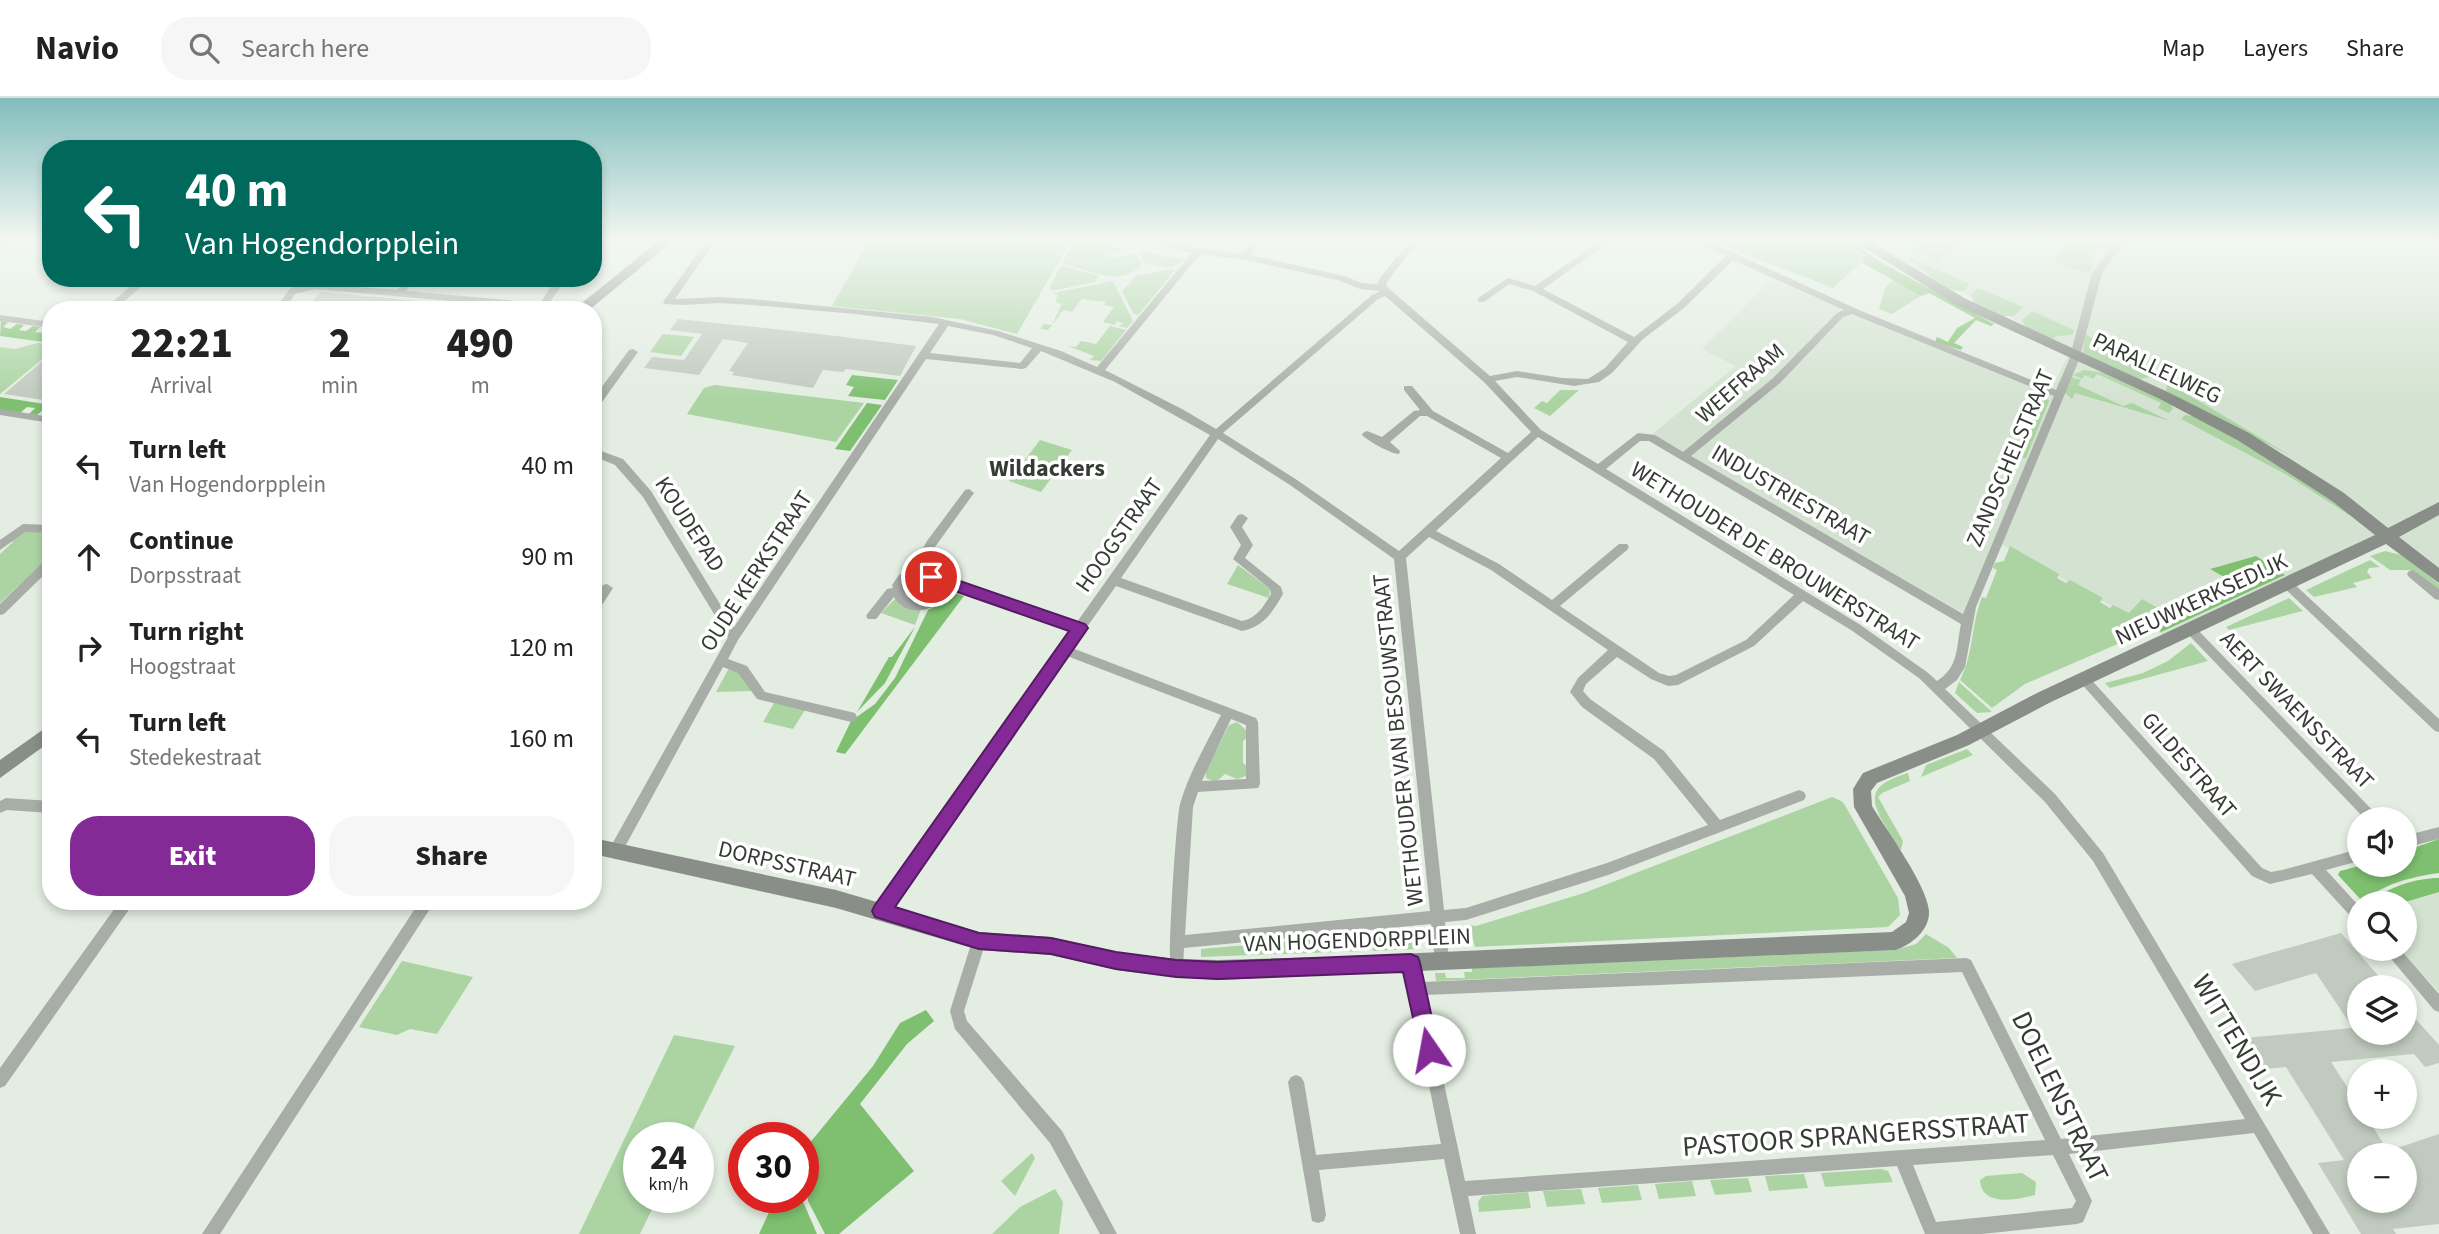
<!DOCTYPE html>
<html lang="en">
<head>
<meta charset="utf-8">
<style>
  :root { --surface:#fff; --page:#f6f6f6; --text:#222; --muted:#767676; --line:#e0e0e0; --accent:#832a97 }
  body { margin:0; font-family:"Source Sans 3",sans-serif; background:var(--page); color:var(--text); height:100vh; display:flex; flex-direction:column; font-size:26px; white-space:nowrap }
  * { box-sizing:border-box; margin:0 }
  p { font-size:23px; color:var(--muted) }
  .icon { flex:none; width:38px; height:38px; fill:none; stroke:currentColor; stroke-width:2; stroke-linecap:round; stroke-linejoin:round }
  .map { position:relative; flex:1; overflow:hidden }
  .panel { position:absolute; left:42px; top:203px; width:560px; height:609px; display:flex; flex-direction:column; background:var(--surface); border-radius:28px; box-shadow:0 4px 10px #0003 }
  .panel>* { flex:none }
  .top-card { position:absolute; left:42px; top:42px; width:560px; height:147px; border-radius:28px; box-shadow:0 4px 10px #0003; background:#00695c; color:#fff; overflow:hidden }
  .buttons { position:absolute; left:2347px; top:709px; display:grid; gap:14px }
  .buttons a { display:grid; place-items:center; width:70px; height:70px; border-radius:50%; background:var(--surface); box-shadow:0 4px 10px #0003; font-size:35px }
  .speed { position:absolute; left:623px; top:1024px; display:flex; gap:14px; font-size:35px; font-weight:700; text-align:center }
  .speed>* { display:grid; place-content:center; width:91px; height:91px; border-radius:50%; background:var(--surface); box-shadow:0 4px 10px #0003; line-height:1 }
  .speed small { font-size:18px; font-weight:400 }
  .speed .limit { border:10px solid #d22; background:#fff; color:#111 }
  .pin { position:absolute; display:grid; place-items:center; width:60px; height:60px; color:#fff; margin:-30px; border:4px solid #fff; border-radius:50%; box-shadow:0 2px 7px #0007 }
  .me { position:absolute; width:77px; margin:-38px; rotate:348deg; stroke-linejoin:round; filter:drop-shadow(0 0 5px #0008) }
  .turn { display:flex; align-items:center; gap:24px; height:147px; padding:0 28px; font-size:32px }
  .turn .icon { width:91px; height:91px; stroke-width:2.5 }
  .turn b { display:block; font-size:49px; line-height:60px }
  .eta { display:flex; justify-content:space-evenly; align-items:center; height:119px; text-align:center }
  .eta b { font-size:42px; font-weight:800; line-height:49px }
  .button { display:flex; gap:14px; margin-top:auto; padding:14px 28px }
  .button a { flex:1; height:80px; border-radius:28px; background:var(--accent); color:#fff; font-size:28px; font-weight:800; line-height:80px; text-align:center }
  .button a+a { background:var(--page); color:var(--text) }
  ul { padding:0; list-style:none }
  li { display:flex; align-items:center; gap:21px; height:91px; padding:0 28px }
  li div { flex:1 }
  li b { display:block; font-size:26px }
  li em { font-style:normal }
  header { display:flex; align-items:center; gap:42px; box-sizing:border-box; height:98px; padding:0 35px; background:var(--surface); border-bottom:2px solid var(--line) }
  header strong { font-size:33px }
  nav { display:flex; gap:38px; margin-inline-start:auto; font-size:24px }
  .search { width:490px; height:63px; background:var(--page); display:flex; align-items:center; gap:18px; box-sizing:border-box; padding:0 24px; border-radius:28px; color:var(--muted); font-size:26px }
  .map>svg:first-child { display:block }
  .built { fill:#d4e3d1 }
  .green { fill:#acd4a3 }
  .forest { fill:#7fc070 }
  .building { fill:#c0cabe; fill-rule:evenodd }
  .lines { fill:none; stroke-linecap:round; stroke-linejoin:round }
  .street { fill:#a9ada8; fill-rule:evenodd }
  .secondary { fill:#898f88; fill-rule:evenodd }
  .route { fill:#832a97; stroke:#551b62; stroke-width:2 }
  .labels { text-anchor:middle; dominant-baseline:central; stroke-width:7; stroke-linejoin:round; paint-order:stroke }
  .street-label { font-size:23px; fill:#373b36; stroke:#fff }
  .neighbourhood-label { font-size:24px; font-weight:bold; fill:#373b36; stroke:#fff }
  .near-street-label { font-size:28px; fill:#373b36; stroke:#fff }
</style>
</head>
<body>
<header>
<strong>Navio</strong>
<div class="search"><svg class="icon" aria-label="search" viewBox="0 0 24 24"><circle cx="10" cy="10" r="6"/><path d="M15 15l6 6"/></svg>Search here</div>
<nav><a>Map</a><a>Layers</a><a>Share</a></nav>
</header>
<div class="map">
<svg width="2439" height="1136" viewBox="0 0 2439 1136">
  <rect width="100%" height="100%" fill="#e3ede1"/>
  <g class="built">
    <polygon points="1866,143 2439,143 2439,481 2385,439 2163,537 1999,445 1968,518 1651,337 1736,268 1702,251 1772,181 2049,295 2071,252"/>
    <polygon points="2439,794 2439,894 2399,851 2404,850 2404,805 2402,805"/>
  </g>
  <g class="green">
    <polygon points="869,143 1065,143 1070,144 1017,236 960,221 832,208"/>
    <path d="M1074,143l57,8 -22,6 2,3 25,-5 6,11c-20,24 -52,7 -77,0l-2,-2z"/>
    <polygon points="1712,143 1839,143 1868,158 1833,190"/>
    <polygon points="2073,143 2105,143 2112,147 2109,152 2100,149 2088,164 2094,167 2090,176 2053,163"/>
    <path d="M1138,152l42,9 6,-1c-12,13 -26,9 -41,5z"/>
    <path d="M1908,159l62,27 -7,7c-23,0 -38,-21 -55,-34z"/>
    <polygon points="1064,168 1099,178 1094,184 1052,193 1050,189 1060,169"/>
    <polygon points="1171,171 1175,172 1138,217 1133,215 1122,193 1136,178"/>
    <polygon points="1895,181 1921,198 1892,216 1879,211 1886,188"/>
    <polygon points="1113,183 1133,223 1127,230 1119,228 1124,225 1115,223 1116,227 1103,224 1114,209 1104,207 1106,204 1082,201 1072,214 1064,212 1059,216 1060,217 1048,232 1041,231 1043,226 1052,227 1062,206 1055,204 1058,197 1053,195"/>
    <polygon points="1978,190 2023,209 2014,218 2002,218 1974,205 1971,197"/>
    <polygon points="2032,213 2074,232 2072,237 2056,238 2053,242 2026,229 2022,222"/>
    <polygon points="1110,228 1126,232 1101,263 1090,262 1094,258 1068,248 1076,249 1081,243 1096,246"/>
    <polygon points="663,236 694,239 681,258 650,254"/>
    <polygon points="2085,237 2087,237 2156,278 2140,281 2083,255"/>
    <polygon points="38,245 51,247 51,254 0,296 0,249 15,251"/>
    <polygon points="2084,272 2104,275 2171,305 2173,311 2169,315 2158,310 2161,305 2097,276 2093,281 2085,277 2082,281 2073,277"/>
    <polygon points="2072,279 2081,282 2078,287 2123,308 2132,305 2170,323 2075,295 2072,301 2065,295"/>
    <polygon points="2167,284 2291,358 2166,293"/>
    <polygon points="714,287 715,287 864,305 836,344 687,316 704,290"/>
    <polygon points="1560,292 1579,292 1550,318 1534,310 1542,303 1547,305"/>
    <polygon points="2044,297 2049,303 2026,360 2017,360"/>
    <polygon points="2185,317 2195,318 2257,352 2352,416 2349,417 2287,377 2181,321"/>
    <polygon points="1040,342 1072,352 1041,394 1009,383"/>
    <polygon points="25,433 51,435 51,457 0,505 0,456 13,444 10,443"/>
    <path d="M2010,448l49,28 -2,4 9,5 4,-3 33,18 -3,4 10,6 3,-3 16,8 13,-14 21,12 -10,13h-13l3,9 -118,51 -33,24 -32,-28c14,-27 11,-56 22,-83l4,1 11,-28 -4,-2 2,-5 9,-2z"/>
    <polygon points="2385,453 2405,458 2439,486 2439,495 2412,472 2390,472 2370,458"/>
    <polygon points="2370,462 2380,469 2369,470 2367,474 2372,480 2353,485 2357,489 2314,499 2306,492"/>
    <polygon points="1238,467 1270,491 1269,500 1227,486"/>
    <polygon points="896,500 921,511 915,527 881,515"/>
    <polygon points="2289,500 2303,513 2229,532 2226,529"/>
    <polygon points="2191,545 2208,563 2110,590 2105,585 2143,575 2168,563"/>
    <polygon points="729,570 736,571 752,593 716,594"/>
    <polygon points="1959,584 1992,614 1977,615 1955,595"/>
    <polygon points="774,605 805,612 793,631 763,624"/>
    <polygon points="1237,624 1247,633 1248,639 1243,643 1243,665 1248,669 1246,678 1237,681 1225,676 1216,684 1206,680 1206,673 1229,627"/>
    <polygon points="1967,651 1973,657 1921,679 1926,667"/>
    <path d="M1908,675l2,8 -28,12 -4,4 25,44 -2,9c-7,-6 -11,-15 -15,-23 -20,-33 -13,-43 22,-54z"/>
    <polygon points="1832,699 1843,704 1898,800 1900,817 1888,829 1475,849 1469,827 1476,828 1584,795"/>
    <polygon points="1413,832 1416,851 1373,853 1372,847 1362,847 1363,853 1201,859 1201,851"/>
    <polygon points="1926,836 1949,850 1957,860 1436,883 1435,875 1445,875 1446,880 1465,880 1464,874 1472,874 1472,870 1895,852 1916,846"/>
    <polygon points="402,863 473,879 437,936 410,931 397,937 359,929"/>
    <polygon points="674,937 735,948 689,1039 639,1040 639,1099 658,1099 640,1136 579,1136"/>
    <polygon points="1032,1055 1035,1060 1015,1098 1001,1083"/>
    <polygon points="1881,1071 1888,1073 1893,1084 1825,1089 1821,1075"/>
    <path d="M2022,1075l14,9 -1,13c-18,5 -54,12 -55,-15l6,-4z"/>
    <polygon points="1804,1076 1808,1090 1769,1093 1765,1078"/>
    <polygon points="1748,1080 1752,1094 1715,1097 1710,1082"/>
    <polygon points="1692,1083 1696,1098 1659,1101 1655,1086"/>
    <polygon points="1638,1087 1642,1102 1602,1105 1598,1090"/>
    <polygon points="1055,1091 1063,1104 1059,1136 992,1136 1020,1109"/>
    <polygon points="1581,1091 1585,1106 1547,1109 1543,1093"/>
    <polygon points="1528,1094 1531,1110 1479,1114 1478,1104 1482,1098"/>
  </g>
  <g class="forest">
    <polygon points="1839,143 1854,145 1877,162 1994,226 1991,228 1976,222 1954,245 1963,249 1961,252 1935,244 1937,239 1948,244 1957,230 1975,220 1929,195 1921,198 1861,164 1867,157"/>
    <polygon points="1,223 8,224 3,229 10,231 17,226 24,227 19,232 26,233 33,228 40,229 35,234 43,235 51,230 51,245 0,238"/>
    <polygon points="852,277 898,282 885,302 848,298 854,289 846,287"/>
    <polygon points="0,299 51,307 51,313 43,312 37,317 29,316 35,310 27,309 20,315 0,312"/>
    <polygon points="867,305 882,307 850,353 835,351"/>
    <polygon points="2256,458 2285,477 2161,534 2153,526 2163,513 2172,518 2178,510 2184,513 2190,505 2195,508 2201,500 2206,503 2212,495 2217,498 2223,490 2229,493 2235,485 2210,471"/>
    <polygon points="952,494 964,498 845,656 836,654 851,623 875,606 895,580 928,512 941,506"/>
    <polygon points="915,529 885,585 857,614 889,559 892,559"/>
    <path d="M2439,741v34c-27,4 -55,10 -76,29l-25,-27 2,-4 23,-6 41,-1 1,-13z"/>
    <path d="M2439,780v14l-37,11h-32c17,-16 46,-25 69,-25z"/>
    <polygon points="926,912 934,923 907,946 860,1006 914,1073 839,1136 825,1136 808,1103 804,1052 873,968 900,925"/>
    <polygon points="776,1099 801,1099 817,1136 759,1136"/>
  </g>
  <g class="building">
    <polygon points="1922,143 1959,143 1937,163 1912,152"/>
    <polygon points="321,194 462,207 461,212 305,212"/>
    <polygon points="678,221 820,236 916,248 900,278 846,271 843,274 823,272 813,290 732,277 734,274 729,273 748,245 723,241 699,277 644,270 652,259 684,262 702,236 670,232"/>
    <polygon points="51,256 51,296 44,302 4,296"/>
    <path d="M2341,835l47,54h-29v45h45v-26l35,39v18l-14,4 -11,-13 -83,8 28,43v11h7l22,35 51,-17v90l-46,5 3,5h-35l-43,-71 26,-3 -58,-93 -22,2 -19,-31 108,-10 -37,-55 -61,18 -23,-27zM2359,1057h45v45h-45z"/>
  </g>
  <g class="lines">
    <g class="street">
      <polygon points="0,143 8,143 0,149"/>
      <path d="M706,143h9l-40,58 44,-2 33,2 180,18 66,14 63,20 36,16 95,-114 -11,-2 -23,-10h13l15,5 56,8 8,-13h9l-8,14 93,21 18,7 15,1 3,-6 30,-37h9l-31,39 -2,6 104,90 27,-5 45,7 26,1 17,-11 23,-26 -95,-51 -24,-7 -25,18h-6v-4l30,-20 27,8 66,-45h10l-68,48 91,48 43,-33 49,-48 -30,-15h12l151,69 197,80 13,-30 23,-87 24,-32h9l-23,32 -23,87 -103,247 -11,60 -8,13 -12,9 110,105 48,59 227,381h-17l-59,-101 -185,21 23,47 -9,21 -6,2 -95,10h-57l-28,-68 -429,30 8,38h-16l-16,-75 -125,11 7,45 -2,6 -6,2 -6,-2 -24,-139 3,-5 5,-2 5,2 3,5 12,73 125,-11 -37,-181 2,-5 5,-2 5,2 6,24 544,-24 5,2 90,179 184,-20 -152,-258 -48,-59 -126,-124 -68,-48 -48,-29 -49,45 -76,39 -10,1 -17,-7 -34,-22 -31,27 -3,7 7,8 74,52 56,69 79,-30 5,2 2,4 -2,4 -196,75 -142,45 -21,2 4,39 -2,5 -5,2 -5,-2 -2,-5 -4,-37 -247,24 -1,20 -2,5 -5,2 -5,-2c-4,-11 5,-153 9,-169 9,-31 26,-60 41,-89l-154,-59 -181,259 -5,2 -5,-2 -2,-4 2,-4 196,-277 -121,-43c-9,24 -44,33 -57,10l-18,22h-8l-2,-3 2,-3 19,-24 6,-1 -1,-3 7,-10 13,-7 15,-27 38,-51 4,-1 5,4 -39,54 -12,22 154,53 133,-187 -95,-53 -74,-31 -15,17 -4,1 -96,-10 -188,281 -10,19 19,7 18,26 86,20 4,1 2,4 -2,4 -4,1 -94,-23 -19,-26 -15,-6 -102,187 -5,2 -5,-2 -2,-4 2,-4 117,-209 -85,-140 -28,-32 -22,-9v-8l30,11 28,32 83,136 205,-303 -84,-10 -103,-9 -33,-2 -36,2 -18,-1 -2,-2zM1200,156l45,6 93,20 22,9 20,2 -8,4 -156,134 -34,-20 -77,-39zM1733,162l111,50 -7,3 -65,66 -89,73 -28,-17 -17,-2 -40,31 -57,-34 -46,-49 22,-4 57,9 25,-4 13,-9 31,-34 41,-31zM1385,198l99,86 47,50 -23,21 -75,-42 -21,-25h-8v4l16,20 -6,1 -32,26 -15,-6 -4,2 -1,2c6,6 29,19 37,19l1,-3 -10,-9 30,-26h7l74,42 -102,93 -102,-71 -74,-47 155,-134zM1852,216l202,82 -91,218 -272,-158 89,-73 63,-66zM948,228l45,9 39,13 -12,15 -90,-10zM1538,339l256,158 -48,45 -70,35 -7,1 -10,-3 -99,-67 67,-56 2,-3 -2,-3h-8l-67,56 -53,-36 -63,-33zM1218,341l72,46 104,74 36,352 -245,24 8,-128 5,-15 60,-4 2,-4 -2,-62 -2,-4 -184,-70 44,-62 126,45c22,-5 30,-18 41,-37l-2,-7 -36,-29 8,-13 -11,-18 6,-9 -6,-4 -4,1 -8,12 11,18 -8,14 37,30 1,5c-7,12 -14,24 -29,27l-121,-43zM1640,343h9l312,183c-5,24 -2,43 -24,57l-10,-9 -68,-48 -253,-155zM1429,439l62,33 117,80 -30,28 -8,14 12,15 72,52 54,66 -101,38 -141,45 -22,2 -38,-352zM918,478l22,7c-3,18 -21,22 -34,13l-2,-10 3,-5zM1231,621l15,6v54l-44,2zM1962,874l83,168 -580,41 -40,-186zM2053,1057l23,46 -4,7 -136,14 -23,-57z"/>
      <polygon points="140,180 151,180 114,212 103,212"/>
      <polygon points="303,180 314,180 306,187 314,185 397,192 407,180 417,180 406,193 540,205 550,190 547,180 557,180 560,190 549,205 581,208 586,211 542,211 314,191 295,196 284,212 274,212 289,192"/>
      <polygon points="0,217 51,224 51,230 0,223"/>
      <polygon points="633,251 638,254 597,311 593,312 593,301 629,252"/>
      <polygon points="0,311 51,319 51,325 0,317"/>
      <polygon points="23,426 51,427 51,435 25,434 0,452 0,442"/>
      <polygon points="51,459 51,470 4,516 0,517 0,506 47,460"/>
      <polygon points="2413,472 2439,491 2439,502 2435,501 2409,479 2407,476 2409,473"/>
      <polygon points="2287,482 2291,483 2439,621 2439,634 2435,633 2283,489 2281,486"/>
      <polygon points="607,486 613,490 597,515 593,516 593,502 603,487"/>
      <polygon points="2190,526 2194,528 2381,721 2365,721 2186,534 2184,531 2186,528"/>
      <polygon points="2083,575 2087,577 2262,770 2271,774 2282,772 2359,751 2359,763 2326,772 2359,808 2359,824 2354,822 2312,776 2270,786 2252,778 2079,583 2077,580 2079,577"/>
      <polygon points="6,700 51,703 51,715 7,712 0,715 0,703"/>
      <polygon points="2439,729 2439,741 2404,750 2404,738"/>
      <polygon points="120,803 135,803 5,988 0,990 0,970"/>
      <polygon points="420,803 435,803 220,1136 202,1136"/>
      <polygon points="979,837 984,838 986,843 964,913 967,923 1062,1033 1117,1136 1100,1136 1050,1045 955,931 950,913 972,843 974,838"/>
      <polygon points="2382,850 2399,850 2439,896 2439,914 2434,912"/>
    </g>
    <g class="secondary">
      <polygon points="659,143 673,143 589,212 573,212"/>
      <path d="M1854,143h15l97,58 204,94 79,40 95,60 44,35 51,-26v13l-40,22 40,31v15l-53,-39 -337,159 -80,42 -92,38 -6,8 1,15c15,25 55,79 57,105 1,19 -17,33 -33,39l-567,25 -111,5 -42,-3 -60,-7 -65,-15 -72,-5 -143,-42 -243,-54v-16l243,52 143,42 72,5 65,15 60,7 42,1 111,-3 563,-25 14,-10 3,-9 -4,-17 -51,-89 -1,-18 10,-16 94,-38 80,-42 338,-158 -43,-34 -93,-60 -79,-42 -204,-94z"/>
      <polygon points="51,626 51,643 0,680 0,662"/>
    </g>
  </g>
  <linearGradient id="sky" x2="0" y2="1"><stop stop-color="#81bdbc"/><stop offset="0.47" stop-color="#f2f7f2"/><stop offset="1" stop-color="#f2f7f2" stop-opacity="0"/></linearGradient>
  <rect width="2439" height="302" fill="url(#sky)"/>
  <polygon class="route" points="931,473 1085,526 1088,530 895,809 979,835 1051,840 1116,854 1176,862 1218,864 1411,856 1418,859 1420,865 1439,952 1436,959 1429,962 1422,959 1420,952 1403,874 1218,881 1176,879 1116,871 1051,856 979,851 875,819 872,813 875,807 1069,533 926,483 926,475"/>
  <g class="labels">
    <g class="street-label">
      <text transform="translate(2157 270) rotate(25)">PARALLELWEG</text>
      <text transform="translate(1740 285) rotate(-41)">WEEFRAAM</text>
      <text transform="translate(2010 360) rotate(-67)">ZANDSCHELSTRAAT</text>
      <text transform="translate(1791 397) rotate(30)">INDUSTRIESTRAAT</text>
      <text transform="translate(690 426) rotate(57)">KOUDEPAD</text>
      <text transform="translate(1119 437) rotate(-55)">HOOGSTRAAT</text>
      <text transform="translate(1775 458) rotate(32)">WETHOUDER DE BROUWERSTRAAT</text>
      <text transform="translate(756 473) rotate(-57)">OUDE KERKSTRAAT</text>
      <text transform="translate(2201 501) rotate(-25)">NIEUWKERKSEDIJK</text>
      <text transform="translate(2297 612) rotate(46)">AERT SWAENSSTRAAT</text>
      <text transform="translate(1398 642) rotate(-96)">WETHOUDER VAN BESOUWSTRAAT</text>
      <text transform="translate(2189 667) rotate(49)">GILDESTRAAT</text>
      <text transform="translate(787 766) rotate(13)">DORPSSTRAAT</text>
      <text transform="translate(1357 842) rotate(-2)">VAN HOGENDORPPLEIN</text>
    </g>
    <g class="neighbourhood-label">
      <text x="1047" y="370">Wildackers</text>
    </g>
    <g class="near-street-label">
      <text transform="translate(2237 942) rotate(59)">WITTENDIJK</text>
      <text transform="translate(2060 999) rotate(64)">DOELENSTRAAT</text>
      <text transform="translate(1856 1037) rotate(-4)">PASTOOR SPRANGERSSTRAAT</text>
    </g>
  </g>
</svg>
<div class="buttons">
<a><svg class="icon" aria-label="sound" viewBox="0 0 24 24"><path d="M4 9h4l5-4v14l-5-4H4zM17 9q2 3 0 6"/></svg></a>
<a><svg class="icon" aria-label="search" viewBox="0 0 24 24"><circle cx="10" cy="10" r="6"/><path d="M15 15l6 6"/></svg></a>
<a><svg class="icon" aria-label="layers" viewBox="0 0 24 24"><path d="M12 4l9 5-9 5-9-5zM3 14l9 5 9-5"/></svg></a>
<a>+</a>
<a>−</a>
</div>
<div class="speed"><div>24<small>km/h</small></div><div class="limit">30</div></div>
<div class="pin" style="left:931px;top:479px;background:#d93025"><svg class="icon" aria-label="arrive" viewBox="0 0 24 24"><path d="M6 21V4h12l-3 4 3 4H6"/></svg></div>
<svg class="me" style="left:1429px;top:952px" viewBox="-20 -20 40 40"><circle r="19" fill="#fff"/><path d="M0-13L10 11 0 6-10 11z" fill="#832a97"/></svg>
<div class="top-card">
<div class="turn"><svg class="icon" aria-label="left" viewBox="0 0 24 24"><path d="M17 20v-9H6M10 6l-5 5 5 5"/></svg><div><b>40 m</b>Van Hogendorpplein</div></div>
</div>
<section class="panel">
<div class="eta">
<div><b>22:21</b><p>Arrival</p></div>
<div><b>2</b><p>min</p></div>
<div><b>490</b><p>m</p></div>
</div>
<ul>
<li><svg class="icon" aria-label="left" viewBox="0 0 24 24"><path d="M17 20v-9H6M10 6l-5 5 5 5"/></svg><div><b>Turn left</b><p>Van Hogendorpplein</p></div><em>40 m</em></li>
<li><svg class="icon" aria-label="ahead" viewBox="0 0 24 24"><path d="M12 20V5M6 11l6-6 6 6"/></svg><div><b>Continue</b><p>Dorpsstraat</p></div><em>90 m</em></li>
<li><svg class="icon" aria-label="right" viewBox="0 0 24 24"><path d="M7 20v-9h11M14 6l5 5-5 5"/></svg><div><b>Turn right</b><p>Hoogstraat</p></div><em>120 m</em></li>
<li><svg class="icon" aria-label="left" viewBox="0 0 24 24"><path d="M17 20v-9H6M10 6l-5 5 5 5"/></svg><div><b>Turn left</b><p>Stedekestraat</p></div><em>160 m</em></li>
</ul>
<div class="button"><a>Exit</a><a>Share</a></div>
</section>
</div>
</body>
</html>
